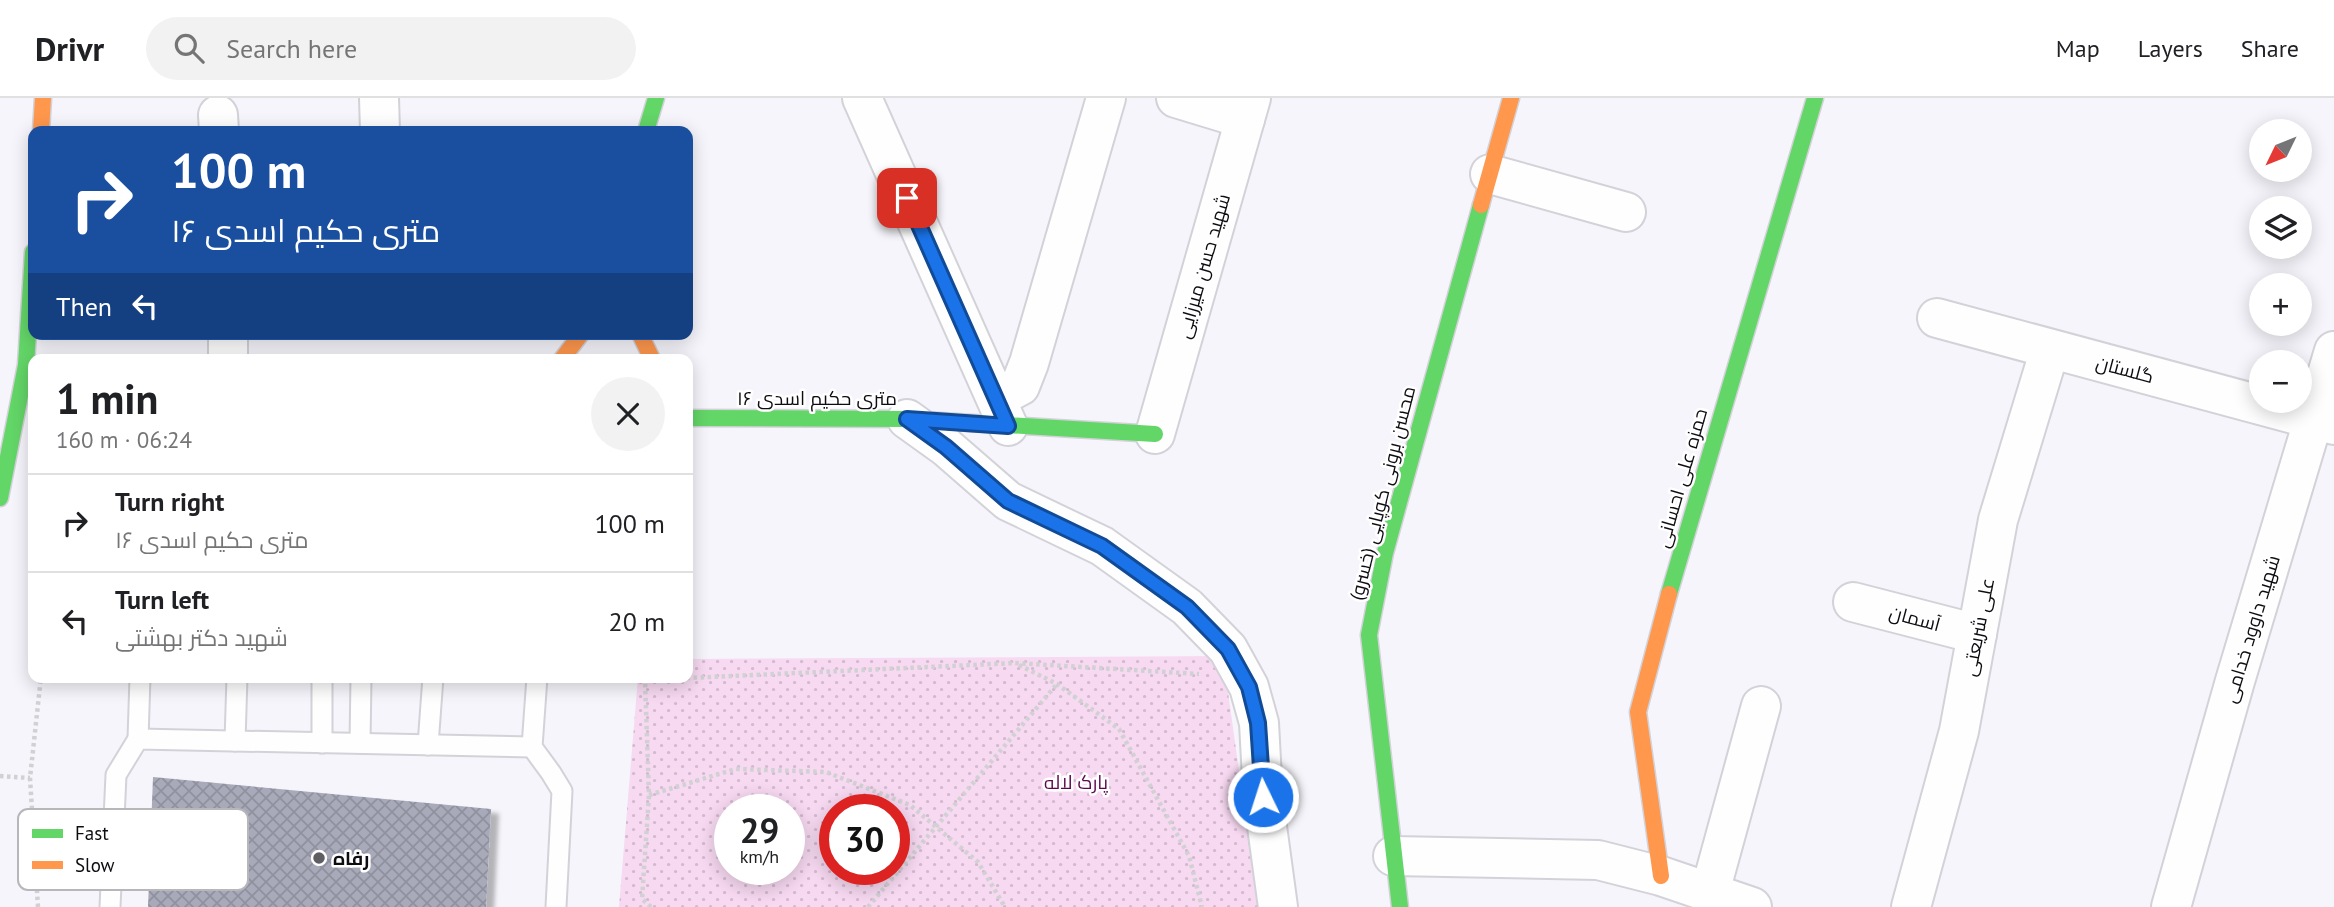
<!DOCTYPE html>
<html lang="en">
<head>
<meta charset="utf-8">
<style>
  :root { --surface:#fff; --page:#f2f2f2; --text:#202124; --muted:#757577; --line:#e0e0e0 }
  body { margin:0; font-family:"PT Sans",Cairo,sans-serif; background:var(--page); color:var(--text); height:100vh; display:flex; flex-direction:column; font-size:26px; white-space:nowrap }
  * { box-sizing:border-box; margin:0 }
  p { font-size:23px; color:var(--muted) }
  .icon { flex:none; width:38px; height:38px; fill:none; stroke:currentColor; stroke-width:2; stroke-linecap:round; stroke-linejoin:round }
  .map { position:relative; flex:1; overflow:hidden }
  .panel { position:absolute; left:28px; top:256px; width:665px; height:329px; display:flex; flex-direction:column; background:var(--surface); border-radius:14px; box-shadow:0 4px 18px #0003 }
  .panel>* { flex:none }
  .hud { position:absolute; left:28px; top:28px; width:665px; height:214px; border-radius:14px; box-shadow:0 4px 18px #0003; background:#1a4fa0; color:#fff; overflow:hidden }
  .needle { width:46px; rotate:227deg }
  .buttons { position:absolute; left:2249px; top:21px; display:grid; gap:14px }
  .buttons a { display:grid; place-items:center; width:63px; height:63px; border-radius:50%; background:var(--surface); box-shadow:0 4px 18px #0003; font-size:35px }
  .speed { position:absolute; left:714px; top:696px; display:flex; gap:14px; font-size:35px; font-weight:700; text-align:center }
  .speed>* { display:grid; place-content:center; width:91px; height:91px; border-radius:50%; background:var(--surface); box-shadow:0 4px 18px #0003; line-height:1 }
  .speed small { font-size:18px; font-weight:400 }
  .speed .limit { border:10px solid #d22; background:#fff; color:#111 }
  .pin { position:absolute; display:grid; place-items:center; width:60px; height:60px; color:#fff; margin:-30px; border-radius:14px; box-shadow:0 4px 10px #0006 }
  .me { position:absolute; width:77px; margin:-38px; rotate:356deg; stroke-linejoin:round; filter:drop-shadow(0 0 5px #0008) }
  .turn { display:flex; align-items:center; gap:24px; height:147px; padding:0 28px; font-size:32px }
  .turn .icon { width:91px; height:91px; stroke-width:2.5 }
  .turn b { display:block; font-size:49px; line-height:60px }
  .then { display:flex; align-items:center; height:66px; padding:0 28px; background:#0003; gap:14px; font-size:26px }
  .round { display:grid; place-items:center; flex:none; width:74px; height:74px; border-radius:37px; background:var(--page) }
  .head { display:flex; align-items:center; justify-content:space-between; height:119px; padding:0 28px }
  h1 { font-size:42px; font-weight:600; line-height:52px }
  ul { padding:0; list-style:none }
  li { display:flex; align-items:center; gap:21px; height:98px; padding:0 28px; border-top:2px solid var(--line) }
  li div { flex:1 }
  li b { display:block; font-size:26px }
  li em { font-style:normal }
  header { display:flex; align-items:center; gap:42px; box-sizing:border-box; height:98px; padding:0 35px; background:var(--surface); border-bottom:2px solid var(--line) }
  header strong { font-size:33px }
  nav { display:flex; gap:38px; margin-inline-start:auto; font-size:24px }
  .search { width:490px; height:63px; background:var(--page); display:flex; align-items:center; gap:18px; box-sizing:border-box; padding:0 24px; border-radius:38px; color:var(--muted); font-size:26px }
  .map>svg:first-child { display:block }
  .grass { fill:url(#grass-dots); fill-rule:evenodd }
  .building { fill:url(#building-cross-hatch); filter:url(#shadow) }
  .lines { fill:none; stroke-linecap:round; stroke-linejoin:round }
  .lane-casing { stroke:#d3d2d8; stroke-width:23 }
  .street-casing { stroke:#d3d2d8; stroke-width:42 }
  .fast-casing { stroke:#d3d2d8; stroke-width:19 }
  .slow-casing { stroke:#d3d2d8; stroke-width:19 }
  .path { stroke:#d1d1d3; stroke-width:4.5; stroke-dasharray:3.5 3.5; stroke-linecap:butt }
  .lane { stroke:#fefefe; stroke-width:19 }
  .street { stroke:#fefefe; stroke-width:38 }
  .fast { stroke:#63d668; stroke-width:16 }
  .slow { stroke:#ff974d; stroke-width:16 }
  .route-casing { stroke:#114b97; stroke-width:18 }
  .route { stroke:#1a73e8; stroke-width:12 }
  .poi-dot { fill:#5f5e63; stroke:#fff; stroke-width:2.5 }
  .labels { text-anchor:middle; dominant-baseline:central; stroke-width:5; stroke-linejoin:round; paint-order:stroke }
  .street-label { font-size:19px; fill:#0e0c11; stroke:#fff }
  .park-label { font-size:19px; fill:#5c074d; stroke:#fff }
  .poi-label { font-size:19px; font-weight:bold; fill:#0e0c11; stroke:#fff; text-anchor:start }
  .key { fill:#fff; stroke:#b7b6b8; stroke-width:2 }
  .key-label { font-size:19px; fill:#0e0c11 }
</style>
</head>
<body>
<header>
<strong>Drivr</strong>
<div class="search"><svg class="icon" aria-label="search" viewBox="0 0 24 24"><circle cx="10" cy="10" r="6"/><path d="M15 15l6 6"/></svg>Search here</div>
<nav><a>Map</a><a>Layers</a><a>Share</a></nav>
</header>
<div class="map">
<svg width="2334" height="809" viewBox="0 0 2334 809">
  <defs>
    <pattern id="grass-dots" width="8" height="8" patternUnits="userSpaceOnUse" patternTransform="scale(1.75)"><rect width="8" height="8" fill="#f7d9f1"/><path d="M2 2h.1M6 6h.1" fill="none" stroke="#d3b9ce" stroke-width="1.8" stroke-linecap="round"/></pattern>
    <pattern id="building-cross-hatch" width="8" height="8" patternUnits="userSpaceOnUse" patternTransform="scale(1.75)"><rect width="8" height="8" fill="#a8aaba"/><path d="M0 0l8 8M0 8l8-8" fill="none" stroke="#8f919f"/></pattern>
    <filter id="shadow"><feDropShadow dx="8" dy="4.5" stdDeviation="2" flood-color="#0004"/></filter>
  </defs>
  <rect width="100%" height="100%" fill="#f6f5fb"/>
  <path class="grass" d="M1223,558l35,251h-639l19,-230h50v-18zM730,712h59v60h-59zM835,712h59v60h-59z"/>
  <polygon class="building" points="153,679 491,711 486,809 148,809"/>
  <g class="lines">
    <defs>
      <g id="lane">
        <polyline points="537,579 532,649 551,675 562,693 556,809"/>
        <polyline points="138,641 140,579"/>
        <polyline points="235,643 237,579"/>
        <polyline points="322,645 322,579"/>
        <polyline points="360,645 361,579"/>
        <polyline points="428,647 433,579"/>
        <polyline points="110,809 116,677 138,641 532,649"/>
      </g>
      <g id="street">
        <polyline points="379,0 380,33"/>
        <polyline points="862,0 1008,328"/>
        <polyline points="1176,0 1245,21"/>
        <polyline points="218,17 219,33"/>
        <polyline points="1490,76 1626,114"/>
        <polyline points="1937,220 2334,327"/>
        <polyline points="228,261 228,236"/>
        <polyline points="997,300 1020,288 1029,265 1106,0"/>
        <polyline points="907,321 946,349 1008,403 1102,448 1187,509 1228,551 1249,589 1259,625 1263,699 1278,809"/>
        <polyline points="1155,336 1251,0"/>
        <polyline points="1853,504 1977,536"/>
        <polyline points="1393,758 1598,762 1661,778 1752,809"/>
        <polyline points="1710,794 1761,608"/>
        <polyline points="1911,809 1959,633 1998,422 2050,251"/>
        <polyline points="2171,809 2235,583 2334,253"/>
      </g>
      <g id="fast">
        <polyline points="646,33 656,0"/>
        <polyline points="688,320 907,321 1155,336"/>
        <polyline points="0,400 26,267 33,154"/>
        <polyline points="1669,496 1815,0"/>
        <polyline points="1400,809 1369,537 1385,455 1481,107"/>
      </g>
      <g id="slow">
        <polyline points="41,33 43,0"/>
        <polyline points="1481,107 1511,0"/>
        <polyline points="640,236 652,261"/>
        <polyline points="562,261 581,236"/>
        <polyline points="1661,778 1638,614 1669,496"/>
      </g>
    </defs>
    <use href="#lane" class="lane-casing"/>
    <use href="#street" class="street-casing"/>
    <use href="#fast" class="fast-casing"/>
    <use href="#slow" class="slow-casing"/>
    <g class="path">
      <polyline points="1019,567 1057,586 1119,631 1189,758 1202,809"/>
      <polyline points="0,678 30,680"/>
      <polyline points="649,697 736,671 826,674 910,707 978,764 1005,809"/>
      <polyline points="38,809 30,680 41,579"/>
      <polyline points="651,809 642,801 649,697 645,582 1015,565 1199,576"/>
      <polyline points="868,809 1057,586"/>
    </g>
    <use href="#lane" class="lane"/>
    <use href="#street" class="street"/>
    <use href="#fast" class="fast"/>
    <use href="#slow" class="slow"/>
  </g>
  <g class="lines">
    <defs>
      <polyline id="route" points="907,100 1008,328 907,321 946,349 1008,403 1102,448 1187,509 1228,551 1249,589 1258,625 1263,699"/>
    </defs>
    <use href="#route" class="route-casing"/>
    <use href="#route" class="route"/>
  </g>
  <circle class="poi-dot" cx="319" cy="760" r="7"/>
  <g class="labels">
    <g class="street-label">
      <text transform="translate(1203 168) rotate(-74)">شهید حسن میرزایی</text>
      <text transform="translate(2125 271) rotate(15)">گلستان</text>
      <text x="817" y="300">۱۶ متری حکیم اسدی</text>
      <text transform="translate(1681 380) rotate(-74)">حمزه علی احسانی</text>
      <text transform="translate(1382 395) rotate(-76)">محسن برونی کوپایی (خسرو)</text>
      <text transform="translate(1915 520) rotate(15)">آسمان</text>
      <text transform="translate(1978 529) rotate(-79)">علی شریعتی</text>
      <text transform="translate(2251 531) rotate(-73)">شهید داوود خدامی</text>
    </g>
    <g class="park-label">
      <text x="1076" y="684">پارک لاله</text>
    </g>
    <g class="poi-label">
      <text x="333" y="760">رفاه</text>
    </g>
  </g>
  <rect x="18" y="711" width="230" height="81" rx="10" class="key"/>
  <rect x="32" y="731" width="31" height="9" fill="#63d668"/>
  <rect x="32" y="763" width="31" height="8" fill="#ff974d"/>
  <g class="key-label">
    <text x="75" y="742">Fast</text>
    <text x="75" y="774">Slow</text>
  </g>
</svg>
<div class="buttons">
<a><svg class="needle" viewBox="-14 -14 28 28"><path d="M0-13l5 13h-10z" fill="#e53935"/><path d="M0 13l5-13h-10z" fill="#757577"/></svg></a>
<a><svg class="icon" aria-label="layers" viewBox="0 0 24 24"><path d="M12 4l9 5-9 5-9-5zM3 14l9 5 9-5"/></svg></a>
<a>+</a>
<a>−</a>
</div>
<div class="speed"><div>29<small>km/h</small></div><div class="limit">30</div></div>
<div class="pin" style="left:907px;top:100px;background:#d93025"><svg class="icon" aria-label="arrive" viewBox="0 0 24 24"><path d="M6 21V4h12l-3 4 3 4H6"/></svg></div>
<svg class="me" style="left:1263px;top:699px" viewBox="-20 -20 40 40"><circle r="17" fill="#1a73e8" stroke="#fff" stroke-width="3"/><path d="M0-11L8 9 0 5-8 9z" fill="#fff"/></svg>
<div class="hud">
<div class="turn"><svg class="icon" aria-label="right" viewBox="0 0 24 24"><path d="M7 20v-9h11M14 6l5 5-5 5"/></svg><div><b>100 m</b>۱۶ متری حکیم اسدی</div></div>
<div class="then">Then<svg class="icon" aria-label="left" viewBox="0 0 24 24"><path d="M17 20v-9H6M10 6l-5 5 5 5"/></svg></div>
</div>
<section class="panel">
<div class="head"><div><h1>1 min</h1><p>160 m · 06:24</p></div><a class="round"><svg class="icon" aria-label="close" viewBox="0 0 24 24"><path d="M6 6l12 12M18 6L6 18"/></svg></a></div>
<ul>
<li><svg class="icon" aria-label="right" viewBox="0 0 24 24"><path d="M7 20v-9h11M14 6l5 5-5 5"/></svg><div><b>Turn right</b><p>۱۶ متری حکیم اسدی</p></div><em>100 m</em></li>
<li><svg class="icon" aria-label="left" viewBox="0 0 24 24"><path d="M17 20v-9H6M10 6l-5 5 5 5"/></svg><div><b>Turn left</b><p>شهید دکتر بهشتی</p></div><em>20 m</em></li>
</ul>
</section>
</div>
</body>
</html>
